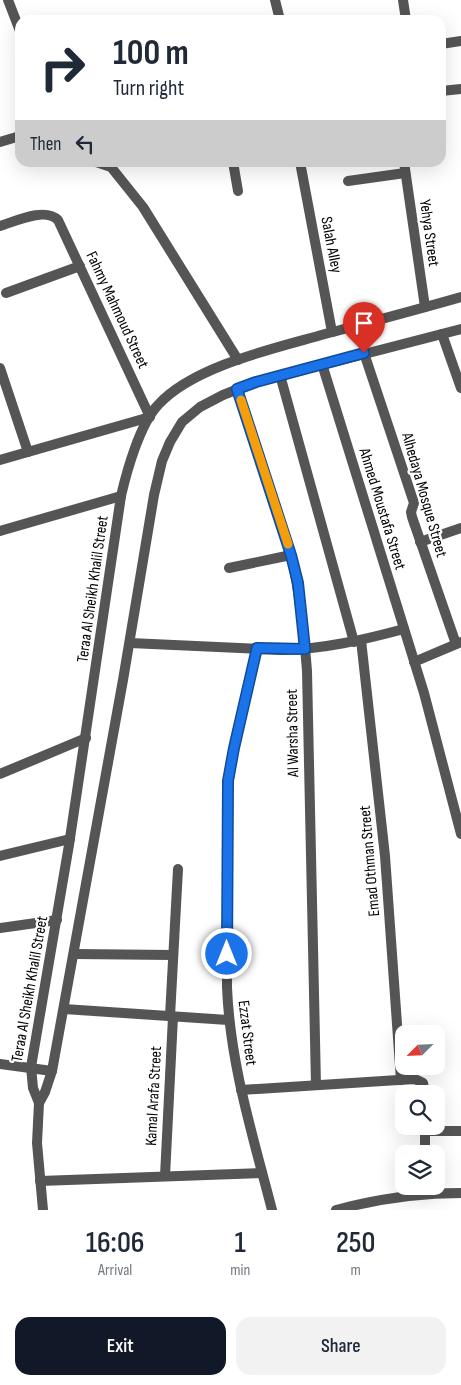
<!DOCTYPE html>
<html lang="en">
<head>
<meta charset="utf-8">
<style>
  :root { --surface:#fff; --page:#f2f2f3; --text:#1f2937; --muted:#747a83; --accent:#111827 }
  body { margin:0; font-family:"Sofia Sans Condensed",sans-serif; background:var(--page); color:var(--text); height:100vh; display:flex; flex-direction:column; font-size:19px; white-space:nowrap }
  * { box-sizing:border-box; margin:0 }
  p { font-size:16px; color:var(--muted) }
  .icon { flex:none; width:28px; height:28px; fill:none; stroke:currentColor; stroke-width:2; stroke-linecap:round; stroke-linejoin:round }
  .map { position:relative; height:1210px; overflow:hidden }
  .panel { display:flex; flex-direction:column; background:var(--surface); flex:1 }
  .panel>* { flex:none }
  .banner { position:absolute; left:15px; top:15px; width:431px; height:152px; border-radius:15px; box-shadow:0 5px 20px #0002; background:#fff; color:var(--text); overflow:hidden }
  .needle { width:32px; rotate:246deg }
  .tools { position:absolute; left:395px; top:1025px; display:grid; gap:10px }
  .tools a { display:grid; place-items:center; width:50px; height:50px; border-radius:10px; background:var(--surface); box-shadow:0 5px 20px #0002; font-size:25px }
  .pin { position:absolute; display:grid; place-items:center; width:42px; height:42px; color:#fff; margin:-51px -21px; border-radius:50% 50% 50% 0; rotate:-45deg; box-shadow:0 0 5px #0007 }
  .pin .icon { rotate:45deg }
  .me { position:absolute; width:55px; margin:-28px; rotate:0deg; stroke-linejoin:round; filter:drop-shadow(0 0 4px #0008) }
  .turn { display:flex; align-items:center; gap:18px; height:105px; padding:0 15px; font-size:22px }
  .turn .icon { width:65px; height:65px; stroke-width:2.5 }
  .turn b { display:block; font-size:35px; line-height:42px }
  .then { display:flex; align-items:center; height:48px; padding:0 15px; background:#0003; gap:10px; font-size:19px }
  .eta { display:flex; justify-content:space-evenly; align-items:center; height:85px; text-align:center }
  .eta b { font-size:30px; font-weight:600; line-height:35px }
  .action { display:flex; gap:10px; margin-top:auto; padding:10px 15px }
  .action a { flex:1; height:58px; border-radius:15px; background:var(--accent); color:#fff; font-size:20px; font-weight:600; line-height:58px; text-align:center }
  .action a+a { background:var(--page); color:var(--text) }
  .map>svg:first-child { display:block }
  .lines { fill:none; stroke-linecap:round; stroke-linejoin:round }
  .minor { stroke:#555; stroke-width:10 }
  .route-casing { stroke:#114b97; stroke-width:12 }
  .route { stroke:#1a73e8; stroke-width:9 }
  .slow { stroke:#f59e0b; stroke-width:9 }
  .labels { text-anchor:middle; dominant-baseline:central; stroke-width:4.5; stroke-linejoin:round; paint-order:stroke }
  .street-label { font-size:16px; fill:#000; stroke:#fff }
</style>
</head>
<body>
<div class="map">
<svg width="461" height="1210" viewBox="0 0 461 1210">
  <rect width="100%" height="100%" fill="#fff"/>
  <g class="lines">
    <g class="minor">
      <polyline points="8,0 20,31"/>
      <polyline points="275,0 280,20"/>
      <polyline points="403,0 406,20"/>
      <polyline points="441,44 461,41"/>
      <polyline points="441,91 461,89"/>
      <polyline points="0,142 20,136"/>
      <polyline points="96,162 111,167 143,207 238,360"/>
      <polyline points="233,162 238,191"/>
      <polyline points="300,162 332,332"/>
      <polyline points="404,162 425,307"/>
      <polyline points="348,181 405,173"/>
      <path d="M0,226c16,-5 45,-19 58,-6l92,197 -150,43"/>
      <polyline points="6,293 80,266"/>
      <polyline points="442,334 461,388"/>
      <polyline points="364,353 414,503 411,512 412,517 456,644"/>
      <polyline points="322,364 424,693 461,834"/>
      <polyline points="0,368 28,452"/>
      <polyline points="280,375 354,642"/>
      <path d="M237,389l54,166c9,39 13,77 16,116l9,414"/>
      <polyline points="0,531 121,496"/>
      <polyline points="420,542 461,528"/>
      <polyline points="229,568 291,555"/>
      <polyline points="361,640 385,856 401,1080"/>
      <path d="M130,643l151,7c43,-1 82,-10 123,-21"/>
      <path d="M257,648l-21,89 -8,44 -1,206c3,77 26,149 45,223"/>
      <polyline points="414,662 461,642"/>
      <polyline points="0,774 86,738"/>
      <polyline points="0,856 70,839"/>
      <polyline points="0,928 57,920"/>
      <polyline points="74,954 173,955"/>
      <polyline points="64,1009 228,1020"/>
      <polyline points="170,1016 178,869"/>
      <polyline points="0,1064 52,1071"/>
      <polyline points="241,1090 414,1079 417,1080 423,1083 425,1094"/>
      <polyline points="39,1103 45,1092 52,1071 123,680 154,495 162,461 170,442 182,422 200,407 223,395 256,382 461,329"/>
      <polyline points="425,1126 425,1154"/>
      <polyline points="425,1131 461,1131"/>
      <polyline points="165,1176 173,1017"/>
      <polyline points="40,1181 262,1173"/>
      <path d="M43,1210l-6,-67 2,-40 -6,-15 -2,-21 38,-222 52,-349c6,-26 19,-72 37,-91 35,-39 118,-57 167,-71 45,-12 91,-24 136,-37"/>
      <path d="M336,1210c41,-11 82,-17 125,-17"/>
    </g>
  </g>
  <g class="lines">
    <defs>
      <polyline id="route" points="227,954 228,781 234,748 257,648 305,649 298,583 291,555 237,389 256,382 364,353"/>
    </defs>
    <use href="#route" class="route-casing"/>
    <use href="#route" class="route"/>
    <polyline class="slow" points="241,400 288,544"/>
  </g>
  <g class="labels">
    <g class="street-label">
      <text transform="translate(429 233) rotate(82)">Yehya Street</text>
      <text transform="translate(331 245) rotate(79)">Salah Alley</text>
      <text transform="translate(117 310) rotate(65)">Fahmy Mahmoud Street</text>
      <text transform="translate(424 495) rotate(74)">Alhedaya Mosque Street</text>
      <text transform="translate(382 509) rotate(73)">Ahmed Moustafa Street</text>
      <text transform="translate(93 589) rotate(-82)">Teraa Al Sheikh Khalil Street</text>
      <text transform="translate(293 733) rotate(-91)">Al Warsha Street</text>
      <text transform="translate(370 861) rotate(-95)">Emad Othman Street</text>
      <text transform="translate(30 989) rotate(-80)">Teraa Al Sheikh Khalil Street</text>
      <text transform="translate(247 1033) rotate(83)">Ezzat Street</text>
      <text transform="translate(154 1096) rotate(-87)">Kamal Arafa Street</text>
    </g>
  </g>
</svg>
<div class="tools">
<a><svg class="needle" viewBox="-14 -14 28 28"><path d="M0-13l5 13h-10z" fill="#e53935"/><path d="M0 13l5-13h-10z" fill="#747a83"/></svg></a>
<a><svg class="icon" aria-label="search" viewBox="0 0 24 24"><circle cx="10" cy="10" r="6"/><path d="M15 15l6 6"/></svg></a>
<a><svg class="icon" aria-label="layers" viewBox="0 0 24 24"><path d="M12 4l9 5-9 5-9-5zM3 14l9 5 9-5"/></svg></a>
</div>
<div class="pin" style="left:364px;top:353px;background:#d93025"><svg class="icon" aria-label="arrive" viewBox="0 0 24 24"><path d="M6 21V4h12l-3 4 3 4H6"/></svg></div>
<svg class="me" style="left:227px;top:954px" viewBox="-20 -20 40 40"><circle r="17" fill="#1a73e8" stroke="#fff" stroke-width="3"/><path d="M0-11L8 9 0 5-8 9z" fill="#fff"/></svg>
<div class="banner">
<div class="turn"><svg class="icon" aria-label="right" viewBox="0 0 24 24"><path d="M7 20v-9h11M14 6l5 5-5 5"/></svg><div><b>100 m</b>Turn right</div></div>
<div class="then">Then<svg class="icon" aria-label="left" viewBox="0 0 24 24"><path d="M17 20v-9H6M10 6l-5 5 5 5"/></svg></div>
</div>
</div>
<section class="panel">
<div class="eta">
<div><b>16:06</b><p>Arrival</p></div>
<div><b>1</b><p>min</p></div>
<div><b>250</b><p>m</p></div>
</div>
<div class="action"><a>Exit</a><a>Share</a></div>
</section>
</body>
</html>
